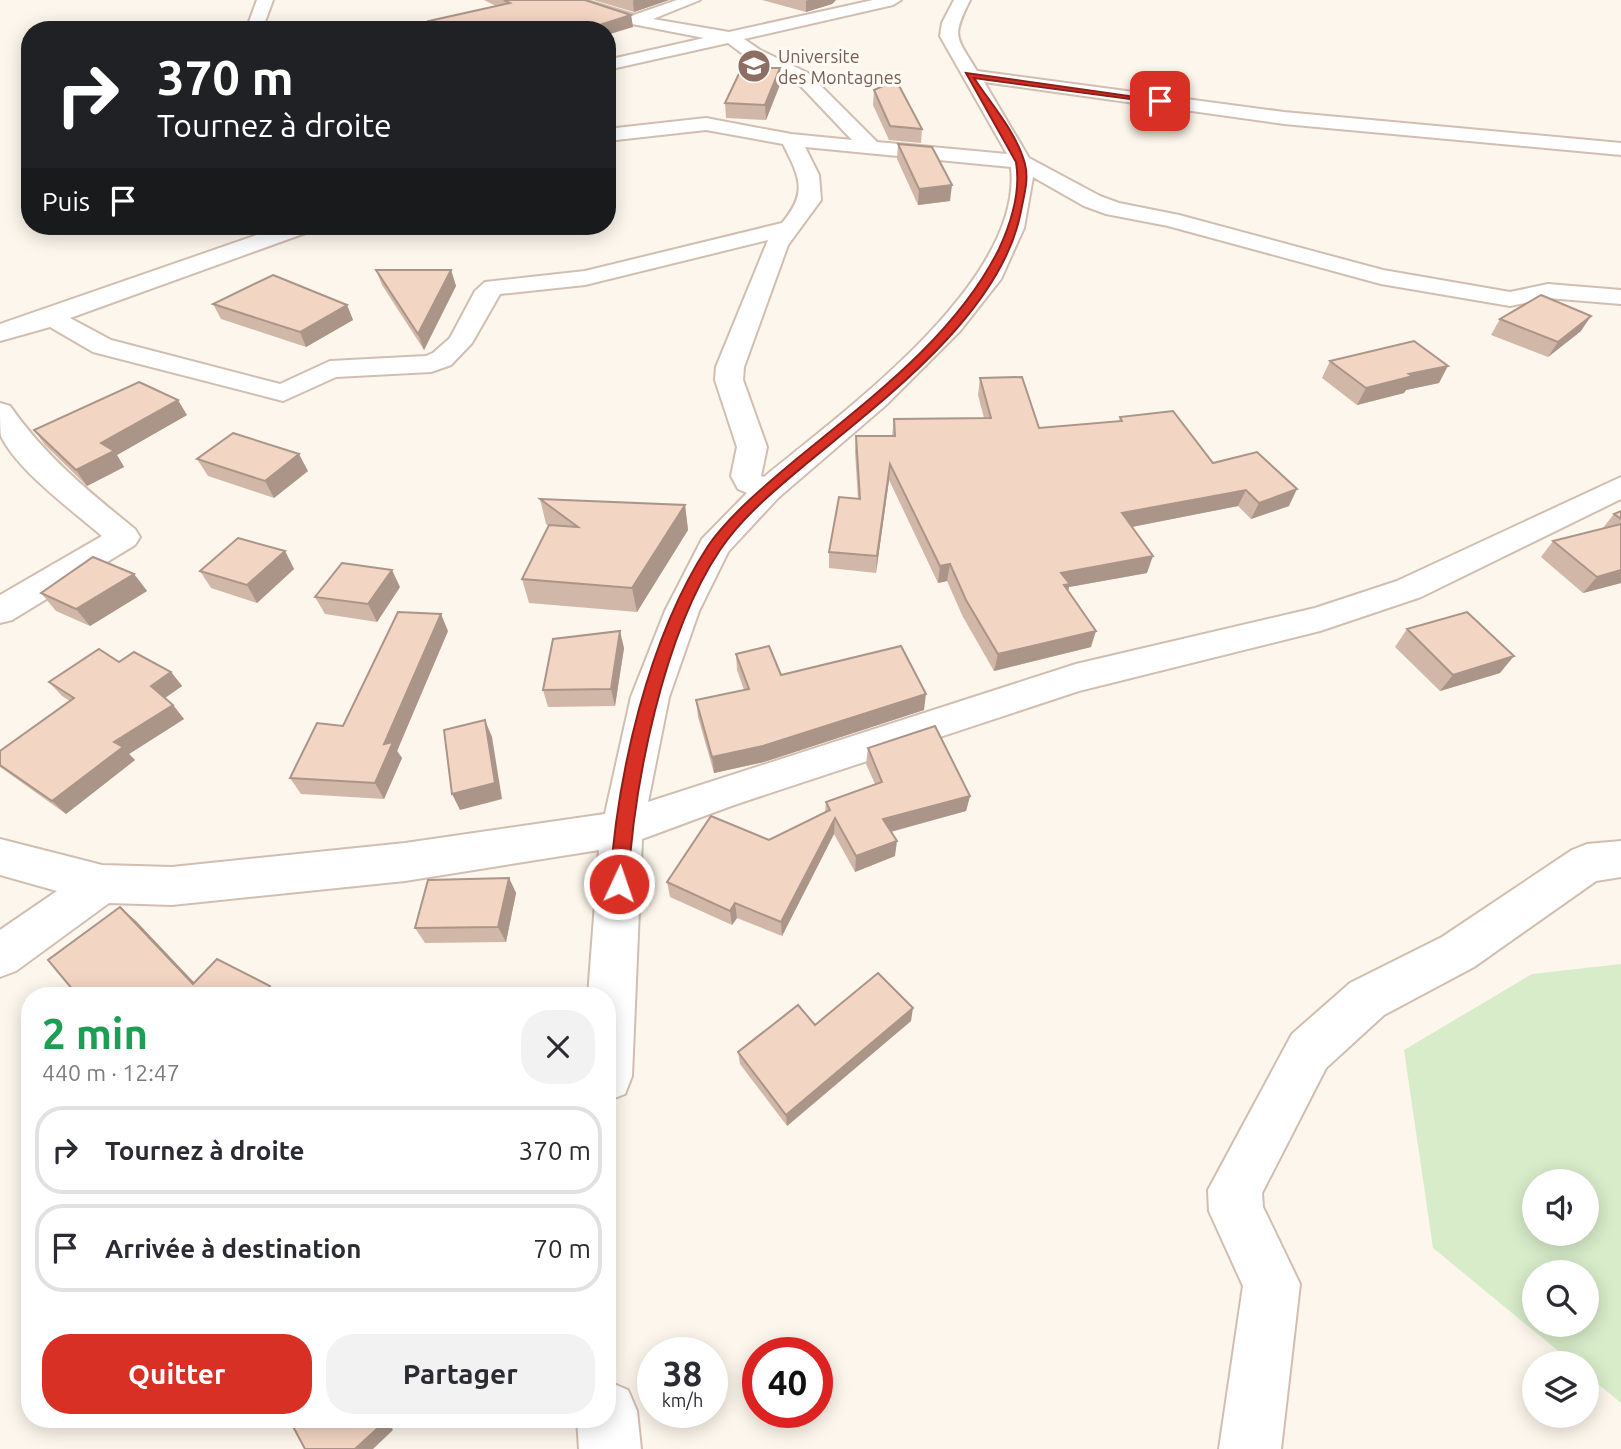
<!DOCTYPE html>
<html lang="fr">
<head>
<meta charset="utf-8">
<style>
  :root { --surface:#fff; --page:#f2f2f3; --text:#2b2b33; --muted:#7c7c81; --line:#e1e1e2; --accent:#d93025 }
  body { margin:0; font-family:Ubuntu,sans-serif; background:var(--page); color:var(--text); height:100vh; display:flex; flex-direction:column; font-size:26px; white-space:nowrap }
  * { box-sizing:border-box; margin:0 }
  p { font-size:23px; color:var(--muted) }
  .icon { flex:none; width:38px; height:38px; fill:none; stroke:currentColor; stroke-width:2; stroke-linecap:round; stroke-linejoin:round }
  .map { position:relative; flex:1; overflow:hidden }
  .side { position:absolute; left:21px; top:987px; width:595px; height:441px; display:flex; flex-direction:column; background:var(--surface); border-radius:28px; box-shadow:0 4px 18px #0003 }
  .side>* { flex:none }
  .guide { position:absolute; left:21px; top:21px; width:595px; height:214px; border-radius:28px; box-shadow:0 4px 18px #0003; background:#202124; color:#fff; overflow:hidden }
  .controls { position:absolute; left:1522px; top:1169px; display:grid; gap:14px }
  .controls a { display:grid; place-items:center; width:77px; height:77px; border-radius:50%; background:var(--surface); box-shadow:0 4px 18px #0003; font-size:35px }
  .speed { position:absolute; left:637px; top:1337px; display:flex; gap:14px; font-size:35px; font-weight:700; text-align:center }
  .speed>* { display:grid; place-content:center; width:91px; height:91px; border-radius:50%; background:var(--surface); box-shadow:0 4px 18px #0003; line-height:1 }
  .speed small { font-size:18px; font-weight:400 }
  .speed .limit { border:10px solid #d22; background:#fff; color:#111 }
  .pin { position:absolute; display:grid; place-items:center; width:60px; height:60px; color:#fff; margin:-30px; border-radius:14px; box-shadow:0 4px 10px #0006 }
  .me { position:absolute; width:77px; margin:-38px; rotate:3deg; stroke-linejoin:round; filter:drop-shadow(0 0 5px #0008) }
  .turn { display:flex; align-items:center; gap:24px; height:147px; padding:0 21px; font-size:32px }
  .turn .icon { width:91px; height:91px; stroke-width:2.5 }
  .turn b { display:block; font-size:49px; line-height:60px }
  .then { display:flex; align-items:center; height:66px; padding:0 21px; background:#0003; gap:14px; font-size:26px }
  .round { display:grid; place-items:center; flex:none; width:74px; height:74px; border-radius:28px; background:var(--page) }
  .overview { display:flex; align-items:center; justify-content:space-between; height:119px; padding:0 21px }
  h1 { font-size:42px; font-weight:700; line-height:52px; color:#1e9e55 }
  .cta { display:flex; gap:14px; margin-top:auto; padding:14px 21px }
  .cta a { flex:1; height:80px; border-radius:28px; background:var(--accent); color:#fff; font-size:28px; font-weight:700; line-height:80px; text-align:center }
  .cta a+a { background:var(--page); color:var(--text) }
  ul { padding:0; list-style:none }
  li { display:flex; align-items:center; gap:21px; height:88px; margin:0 14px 10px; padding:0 7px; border:4px solid var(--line); border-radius:28px }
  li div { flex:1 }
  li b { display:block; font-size:26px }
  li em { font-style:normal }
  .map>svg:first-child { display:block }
  .green { fill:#d8ecc9; fill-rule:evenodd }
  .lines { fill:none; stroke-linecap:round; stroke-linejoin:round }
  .minor-casing { stroke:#d1beb0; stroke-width:4 }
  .minor { fill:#fff; fill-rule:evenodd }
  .wall { fill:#d1b7a8 }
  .shaded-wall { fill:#aa9588 }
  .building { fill:#f3d5c3; stroke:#aa9588; stroke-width:2 }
  .route { fill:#d93025; stroke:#8d1f18; stroke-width:2 }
  .labels { text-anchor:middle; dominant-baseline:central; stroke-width:6; stroke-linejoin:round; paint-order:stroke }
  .far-education-label { font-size:18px; fill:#785e54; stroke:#fffaf3; text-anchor:start }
</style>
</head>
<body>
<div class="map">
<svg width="1621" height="1449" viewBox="0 0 1621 1449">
  <rect width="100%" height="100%" fill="#fdf6ec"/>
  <path class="green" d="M1621,964v439l-34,-28v-12h-14l-140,-115 -29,-198 128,-76zM1535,1181h52v53h-52zM1535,1272h52v53h-52z"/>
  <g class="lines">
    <defs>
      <g id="minor">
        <polygon points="257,0 273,0 262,30 246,30"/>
        <path d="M560,0h24l50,15 43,-15h23l-47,19 76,13 144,-32h28l-8,5 -149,34 16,11 48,23 69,69 130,12 -67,-118 2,-13 12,-23h16c-19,38 -14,36 7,71l307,41 337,31v12l-337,-31 -300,-42 45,76 71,38 19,7 60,12 204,55 127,22 38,-8 73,6v14l-73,-6 -38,8 -129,-22 -213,-58 -62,-12 -22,-8 -51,-29 -9,51 -23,51 -41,52 -74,74 -108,93 -50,54 -29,59 -30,86 -21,105 428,-138 239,-56 82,-27 224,-104v22l-200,98 -101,34 -241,60 -345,114 -92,34 -10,237 -7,18 -18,7v-105h-19l11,-146 -194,31 -233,24 -63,-2 -93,68 -16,6v-47l57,-39 -57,-16v-36l102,26 70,2 233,-24 200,-29 26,-117 34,-86 37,-72 45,-46 -9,-4 -7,-13 6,-29 -22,-67 1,-13 52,-127 -183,45 -85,9 -28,49 -21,22 -20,7 -95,5 -53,24 -190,-49 -43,-25 -50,14v-17l283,-98h31l-3,5 -241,87 41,22 169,44 50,-23 96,-5 7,-3 17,-15 25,-47 10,-9 100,-11 197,-48c26,-31 18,-45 1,-79l-77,-14 -99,11v-12l99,-11 85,16 61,6 -56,-59 -48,-23 -20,-15 -121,27v-10l97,-22 -77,-15zM805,147l206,20c13,114 -168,245 -247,310l-3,-1 6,-29 -24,-67 1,-13 44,-122 33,-45 -2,-25z"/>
        <path d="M0,403l10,3c35,50 78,85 125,123l5,8 -5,8 -123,75 -12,3v-28l102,-59c-29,-25 -85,-66 -101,-100 -1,-9 -1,-23 -1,-33z"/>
        <polygon points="1621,841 1621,877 1596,881 1474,967 1384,1015 1326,1068 1262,1193 1263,1207 1300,1284 1281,1449 1219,1449 1243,1286 1209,1211 1208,1190 1292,1034 1350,983 1442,937 1572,850 1587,844"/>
        <polygon points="607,1381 628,1390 637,1411 641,1449 579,1449 577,1419 607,1419"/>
      </g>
    </defs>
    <use href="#minor" class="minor-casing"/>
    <use href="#minor" class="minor"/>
  </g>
  <g class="wall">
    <polygon points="484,0 585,0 631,15 633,27 607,30 431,30 429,21 496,6"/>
    <polygon points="593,0 669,0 634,12"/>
    <polygon points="762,0 836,0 832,4 806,12"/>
    <polygon points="762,68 780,68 781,82 766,120 726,118 725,103"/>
    <polygon points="874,90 922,129 921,143 889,140 873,105"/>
    <polygon points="898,144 950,201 918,205 897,159"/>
    <polygon points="376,270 451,270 456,286 424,350 382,285"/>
    <polygon points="213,304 347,305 353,320 306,347 221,319"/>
    <polygon points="1500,319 1581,331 1548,357 1491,335"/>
    <polygon points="1330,361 1439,383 1406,390 1404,393 1357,405 1322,378"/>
    <polygon points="980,378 1039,428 1119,421 1120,417 1213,463 1289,506 1251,519 1238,506 1132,527 1147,573 1069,587 1068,591 1091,647 994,671 963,617 947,581 938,583 889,480 876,573 829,568 829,552 858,499 855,452 856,436 892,436 894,419 984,418 978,395"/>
    <polygon points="187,415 117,455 124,467 87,486 45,445 34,430"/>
    <polygon points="197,459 308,471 274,498 208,476"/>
    <polygon points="540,499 685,505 688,530 637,612 529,603 522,579 549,526 546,524"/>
    <polygon points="1621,511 1621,583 1583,593 1541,557 1553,541 1602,529 1614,514"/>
    <polygon points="285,551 294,569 257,603 211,588 200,571"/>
    <polygon points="134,574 147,591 90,626 56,611 41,593"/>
    <polygon points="400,587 377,622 325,614 315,597"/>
    <polygon points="1407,629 1500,673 1440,691 1395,647"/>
    <polygon points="448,631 397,751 402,758 384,799 301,794 290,778 343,726"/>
    <polygon points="624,648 615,706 548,707 543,690"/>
    <polygon points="736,654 781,675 924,710 764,762 714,773 698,717 696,700 744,690 737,670"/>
    <polygon points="119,662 171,672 182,686 165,698 173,705 184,719 129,754 135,760 66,814 0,767 0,751 70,701 62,696 49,682"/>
    <polygon points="868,748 970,796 966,811 891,832 895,856 855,872 834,834 782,936 737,918 732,925 670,897 667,882 769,840 825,812 826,802 875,784 866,764"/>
    <polygon points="509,878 516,893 506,942 425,943 415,928"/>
    <polygon points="911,1021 787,1126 740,1064 738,1052 815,1025"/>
  </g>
  <g class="shaded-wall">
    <polygon points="634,0 669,0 634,12 633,1"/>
    <polygon points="808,0 836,0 832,4 806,12 806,1"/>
    <polygon points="631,15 633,27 607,35 607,30 584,30"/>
    <polygon points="780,68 781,82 766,120 765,105"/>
    <polygon points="952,185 950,201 918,205 919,189"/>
    <polygon points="451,270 456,286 424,350 418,334"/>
    <polygon points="347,305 353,320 306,347 300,332"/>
    <polygon points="1591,316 1581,331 1548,357 1558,342"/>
    <polygon points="1448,366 1439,383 1406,390 1404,393 1357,405 1366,388 1409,374"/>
    <polygon points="178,400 187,415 117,455 124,467 87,486 76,470 101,443"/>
    <polygon points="299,454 308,471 274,498 265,481"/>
    <polygon points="890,464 889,480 876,573 877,556"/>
    <polygon points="1297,489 1289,506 1251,519 1259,503"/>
    <polygon points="1246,490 1238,506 1116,530 1122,513"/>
    <polygon points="685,505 688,530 637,612 632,588"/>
    <polygon points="285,551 294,569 257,603 247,585"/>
    <polygon points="1153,556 1147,573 1069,587 1065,601 1061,573"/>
    <polygon points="950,564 947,581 938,583 940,566"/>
    <polygon points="392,570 400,587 377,622 368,604"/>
    <polygon points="1621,570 1621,583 1583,593 1597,577"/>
    <polygon points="134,574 147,591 90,626 76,609"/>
    <polygon points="441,614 448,631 397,751 402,758 384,799 375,783 384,744"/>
    <polygon points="620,631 624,648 615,706 611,689"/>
    <polygon points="1096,631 1091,647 994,671 998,654"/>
    <polygon points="1514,656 1500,673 1440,691 1453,675"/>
    <polygon points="171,672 182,686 162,700 151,686"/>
    <polygon points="926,694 924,710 764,762 714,773 712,757"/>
    <polygon points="173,705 184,719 129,754 135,760 66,814 52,801 114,742"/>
    <polygon points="485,720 492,737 502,799 460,810 452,794"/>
    <polygon points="970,796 966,811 882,834 883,819"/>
    <polygon points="835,818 834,834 782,936 781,922"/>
    <polygon points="897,841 895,856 855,872 856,856"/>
    <polygon points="509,878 516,893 506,942 498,927"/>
    <polygon points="735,903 737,918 732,925 730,911"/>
    <polygon points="120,907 136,921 207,996 193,984"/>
    <polygon points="270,986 280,996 262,996"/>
    <polygon points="913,1008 911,1021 787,1126 786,1115"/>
    <polygon points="375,1419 387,1419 393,1430 373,1449 355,1449"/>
  </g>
  <g class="building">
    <polygon points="504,0 585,0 631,15 584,30 444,30 429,21 510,3"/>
    <polygon points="745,61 762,68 780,68 765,105 725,103"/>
    <polygon points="896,80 922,129 890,126 874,90"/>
    <polygon points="898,144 932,147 952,185 919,189"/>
    <polygon points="376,270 451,270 418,334"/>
    <polygon points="273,275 347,305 300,332 213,304"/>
    <polygon points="1541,295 1591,316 1558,342 1500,319"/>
    <polygon points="1414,341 1448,366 1409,374 1413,376 1366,388 1330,361"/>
    <polygon points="1022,377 1039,428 1122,421 1120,417 1173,411 1213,463 1257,452 1297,489 1259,503 1246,490 1122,513 1153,556 1061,573 1070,584 1064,585 1096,631 998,654 966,600 950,564 940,566 890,464 877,556 829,552 839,497 860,499 856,436 895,436 894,419 991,418 980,378"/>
    <polygon points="139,382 178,400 101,443 114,451 76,470 34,430"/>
    <polygon points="233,433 299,454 265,481 197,459"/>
    <polygon points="540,499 685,505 632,588 522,579 549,525 578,527"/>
    <polygon points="1621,511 1621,519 1614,514"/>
    <polygon points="1621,524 1621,570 1597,577 1553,541"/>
    <polygon points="238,538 285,551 247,585 200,571"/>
    <polygon points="93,557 134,574 76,609 41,593"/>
    <polygon points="342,563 392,570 368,604 315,597"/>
    <polygon points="398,612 441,614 384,744 393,742 375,783 290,778 317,723 343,726"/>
    <polygon points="1467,612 1514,656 1453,675 1407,629"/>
    <polygon points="620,631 611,689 543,690 553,639"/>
    <polygon points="769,646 781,675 901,646 926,694 763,746 712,757 696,700 749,689 736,654"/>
    <polygon points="99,649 119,662 134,652 171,672 151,686 173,705 114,742 123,747 52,801 0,765 0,751 74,698 49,682"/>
    <polygon points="485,720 495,783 452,794 444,730"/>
    <polygon points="935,726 970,796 883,819 897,841 856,856 835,818 781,922 735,903 730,911 667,882 711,816 769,840 830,810 826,802 882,782 868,748"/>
    <polygon points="509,878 498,927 415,928 428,880"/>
    <polygon points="120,907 193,984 217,959 270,986 262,996 78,996 48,960"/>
    <polygon points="878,973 913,1008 786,1115 738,1052 798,1005 815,1025"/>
    <polygon points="289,1419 375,1419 379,1427 355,1449 305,1449"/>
  </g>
  <path class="route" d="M966,73l198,28 -4,2 -186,-25c17,26 43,55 51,86 4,16 -1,31 -4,47 -19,102 -139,190 -215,253 -30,25 -64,53 -86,86 -57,85 -86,233 -92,334l-2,5h-13l-3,-5c7,-109 38,-246 98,-338 22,-32 61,-64 91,-89 73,-60 157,-122 200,-208 12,-26 22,-58 17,-87z"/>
  <defs>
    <symbol id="university-disc" viewBox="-11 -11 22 22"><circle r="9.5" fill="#8d6e63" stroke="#fffaf3"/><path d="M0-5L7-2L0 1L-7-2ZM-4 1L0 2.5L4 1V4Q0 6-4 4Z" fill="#fff"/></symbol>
  </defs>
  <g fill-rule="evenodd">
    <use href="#university-disc" x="735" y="47" width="38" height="38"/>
  </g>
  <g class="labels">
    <g class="far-education-label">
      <text x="778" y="56">Universite<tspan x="778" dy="21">des Montagnes</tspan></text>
    </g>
  </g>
</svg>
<div class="controls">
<a><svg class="icon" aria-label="sound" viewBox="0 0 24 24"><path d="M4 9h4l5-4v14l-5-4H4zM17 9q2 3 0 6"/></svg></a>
<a><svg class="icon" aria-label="search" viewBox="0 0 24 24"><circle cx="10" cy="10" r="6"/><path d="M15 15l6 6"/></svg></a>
<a><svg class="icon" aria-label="layers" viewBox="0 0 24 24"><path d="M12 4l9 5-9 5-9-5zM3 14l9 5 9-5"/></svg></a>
</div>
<div class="speed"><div>38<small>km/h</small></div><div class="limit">40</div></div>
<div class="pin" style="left:1160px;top:101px;background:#d93025"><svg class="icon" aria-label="arrive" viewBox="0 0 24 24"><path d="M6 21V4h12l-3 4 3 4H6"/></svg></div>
<svg class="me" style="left:619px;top:884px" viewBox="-20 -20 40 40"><circle r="17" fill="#d93025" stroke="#fff" stroke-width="3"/><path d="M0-11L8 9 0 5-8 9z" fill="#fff"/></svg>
<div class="guide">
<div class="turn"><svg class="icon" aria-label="right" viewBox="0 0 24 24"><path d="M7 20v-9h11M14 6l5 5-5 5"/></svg><div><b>370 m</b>Tournez à droite</div></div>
<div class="then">Puis<svg class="icon" aria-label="arrive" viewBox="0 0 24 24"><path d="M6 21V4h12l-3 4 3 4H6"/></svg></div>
</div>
<section class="side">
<div class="overview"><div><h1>2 min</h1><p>440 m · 12:47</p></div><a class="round"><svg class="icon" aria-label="close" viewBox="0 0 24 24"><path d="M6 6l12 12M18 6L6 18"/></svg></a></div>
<ul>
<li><svg class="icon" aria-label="right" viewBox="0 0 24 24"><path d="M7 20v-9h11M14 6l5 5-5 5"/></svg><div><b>Tournez à droite</b></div><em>370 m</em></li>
<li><svg class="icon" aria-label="arrive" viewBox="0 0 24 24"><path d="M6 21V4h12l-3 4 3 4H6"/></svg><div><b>Arrivée à destination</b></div><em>70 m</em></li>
</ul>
<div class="cta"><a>Quitter</a><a>Partager</a></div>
</section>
</div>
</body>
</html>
